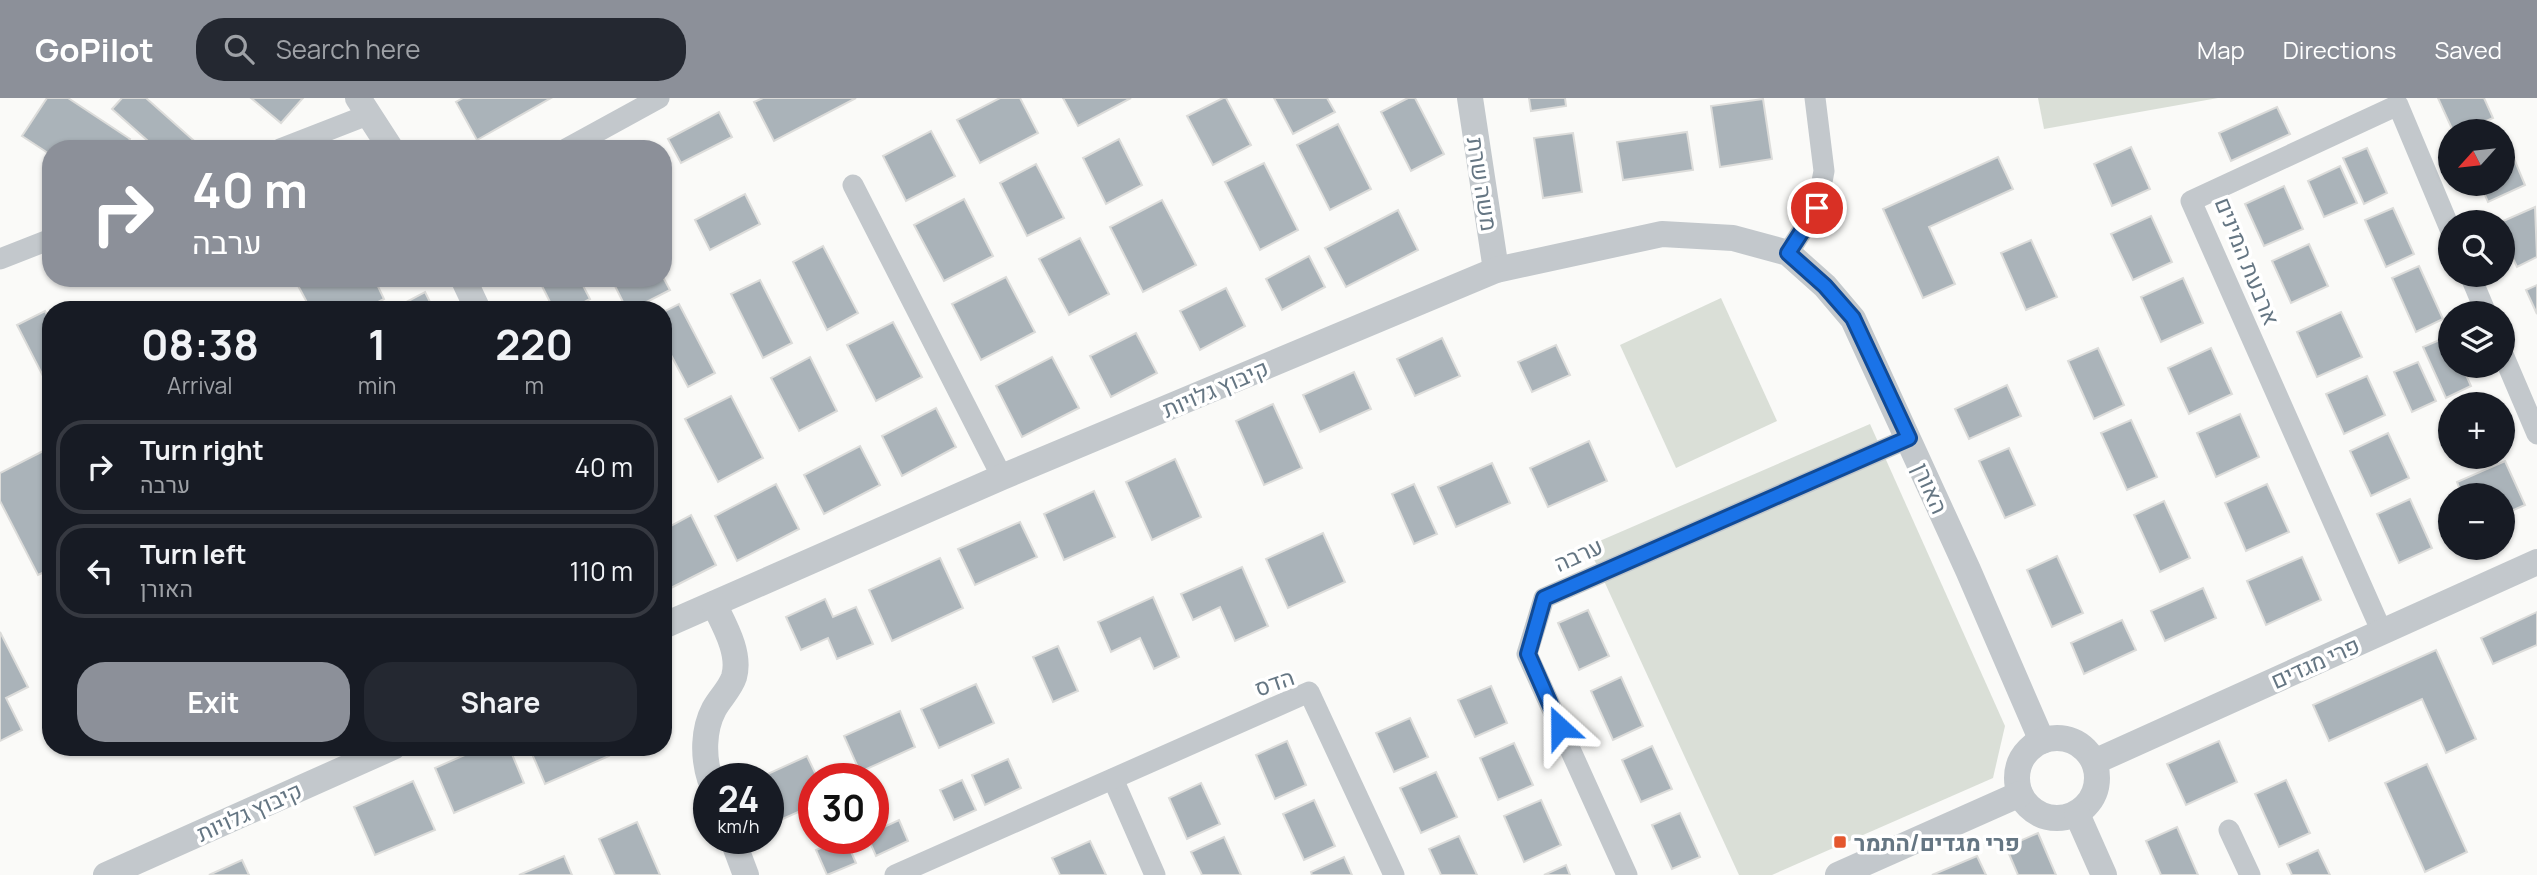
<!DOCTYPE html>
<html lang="en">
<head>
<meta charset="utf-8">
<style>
  :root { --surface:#171b24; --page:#242831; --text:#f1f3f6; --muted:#9ea1a6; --line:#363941; --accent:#8c9099 }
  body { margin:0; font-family:Manrope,Heebo,sans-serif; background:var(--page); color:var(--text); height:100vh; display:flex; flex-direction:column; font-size:26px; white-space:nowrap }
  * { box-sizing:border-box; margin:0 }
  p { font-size:23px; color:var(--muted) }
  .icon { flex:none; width:38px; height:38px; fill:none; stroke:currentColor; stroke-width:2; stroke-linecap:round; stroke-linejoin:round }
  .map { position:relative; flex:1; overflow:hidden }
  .panel { position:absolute; left:42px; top:203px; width:630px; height:455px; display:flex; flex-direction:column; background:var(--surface); border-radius:28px; box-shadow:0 2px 5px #0004 }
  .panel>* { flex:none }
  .hud { position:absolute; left:42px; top:42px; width:630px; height:147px; border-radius:28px; box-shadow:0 2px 5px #0004; background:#8c9099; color:#fff; overflow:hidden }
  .needle { width:46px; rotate:243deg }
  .controls { position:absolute; left:2438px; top:21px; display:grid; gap:14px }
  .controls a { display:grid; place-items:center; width:77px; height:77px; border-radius:50%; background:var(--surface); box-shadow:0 2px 5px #0004; font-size:35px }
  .speed { position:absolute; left:693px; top:665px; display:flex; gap:14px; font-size:35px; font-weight:700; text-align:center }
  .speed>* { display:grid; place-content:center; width:91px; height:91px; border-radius:50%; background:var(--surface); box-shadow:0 2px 5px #0004; line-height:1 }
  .speed small { font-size:18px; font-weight:400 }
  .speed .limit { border:10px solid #d22; background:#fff; color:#111 }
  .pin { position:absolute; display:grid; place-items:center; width:60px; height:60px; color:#fff; margin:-30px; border:4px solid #fff; border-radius:50%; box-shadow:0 2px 7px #0007 }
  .me { position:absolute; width:77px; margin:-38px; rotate:336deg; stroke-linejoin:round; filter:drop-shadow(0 0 5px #0008) }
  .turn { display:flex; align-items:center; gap:24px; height:147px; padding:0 35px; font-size:32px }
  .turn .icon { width:91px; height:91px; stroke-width:2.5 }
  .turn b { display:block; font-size:49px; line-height:60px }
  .eta { display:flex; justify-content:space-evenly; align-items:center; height:119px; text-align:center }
  .eta b { font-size:42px; font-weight:700; line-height:49px }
  .primary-button { display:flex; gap:14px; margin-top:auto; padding:14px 35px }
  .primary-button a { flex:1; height:80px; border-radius:28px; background:var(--accent); color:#fff; font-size:28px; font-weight:700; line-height:80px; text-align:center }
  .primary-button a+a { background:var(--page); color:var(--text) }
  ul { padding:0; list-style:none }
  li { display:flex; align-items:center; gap:21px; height:94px; margin:0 14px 10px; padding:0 21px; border:4px solid var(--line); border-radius:28px }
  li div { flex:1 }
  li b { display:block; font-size:26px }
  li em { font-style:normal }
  header { display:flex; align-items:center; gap:42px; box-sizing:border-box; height:98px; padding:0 35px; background:var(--accent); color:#fff }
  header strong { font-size:33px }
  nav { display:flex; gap:38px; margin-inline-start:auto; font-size:24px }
  .search { width:490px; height:63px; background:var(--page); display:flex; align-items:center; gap:18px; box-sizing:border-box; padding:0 24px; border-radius:28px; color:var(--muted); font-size:26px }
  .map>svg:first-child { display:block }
  .green { fill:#dadfd7 }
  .building { fill:#aab3b9; stroke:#dcdcda; stroke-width:2 }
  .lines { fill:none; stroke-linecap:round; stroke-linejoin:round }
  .minor { stroke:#c3c8cc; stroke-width:21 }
  .tertiary { stroke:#c3c8cc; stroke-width:26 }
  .route-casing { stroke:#114b97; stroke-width:18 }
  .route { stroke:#1a73e8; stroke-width:12 }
  .poi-dot { fill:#e4572e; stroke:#fff; stroke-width:2.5 }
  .labels { text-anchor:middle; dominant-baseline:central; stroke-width:7; stroke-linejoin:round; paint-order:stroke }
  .street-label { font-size:23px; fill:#657683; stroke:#fff }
  .poi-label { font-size:23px; font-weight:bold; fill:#657683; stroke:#fff; text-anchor:start }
</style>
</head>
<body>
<header>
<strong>GoPilot</strong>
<div class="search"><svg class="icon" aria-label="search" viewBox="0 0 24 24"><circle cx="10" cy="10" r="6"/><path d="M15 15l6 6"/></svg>Search here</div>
<nav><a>Map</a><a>Directions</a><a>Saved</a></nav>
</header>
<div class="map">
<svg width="2537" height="777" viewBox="0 0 2537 777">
  <rect width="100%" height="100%" fill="#fafaf8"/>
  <g class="green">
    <polygon points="2038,0 2218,0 2044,31"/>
    <polygon points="1721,200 1777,323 1676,370 1620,247"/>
    <polygon points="1870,326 2005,628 1993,680 1772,777 1739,777 1588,448"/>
  </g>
  <g class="building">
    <polygon points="47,0 68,0 130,41 124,51 51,51 51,57 22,38"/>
    <polygon points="122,0 146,0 201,49 157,51 112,11"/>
    <polygon points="251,0 303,0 281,25"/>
    <polygon points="463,0 551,0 477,42 456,4"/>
    <polygon points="763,0 856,0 774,43 754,4"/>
    <polygon points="1000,0 1020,0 1038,35 980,65 957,22"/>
    <polygon points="1063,0 1131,0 1078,28"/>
    <polygon points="1223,0 1226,0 1251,47 1213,67 1187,18"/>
    <polygon points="1274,0 1327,0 1335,14 1293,36"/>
    <polygon points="1408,0 1415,0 1444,56 1411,73 1381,14"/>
    <polygon points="1529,0 1565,0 1566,8 1531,13"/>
    <polygon points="2438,0 2484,0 2493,20 2464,33 2453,33"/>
    <polygon points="1763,1 1772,61 1720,69 1711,8"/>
    <polygon points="2277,9 2290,36 2231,63 2219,35"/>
    <polygon points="719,14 732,39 681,65 668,41"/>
    <polygon points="1338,26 1371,91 1330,112 1297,47"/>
    <polygon points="931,33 955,78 906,103 883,58"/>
    <polygon points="1687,34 1693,72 1623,82 1617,44"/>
    <polygon points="1573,35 1582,94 1543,100 1534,40"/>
    <polygon points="1119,41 1142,87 1106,106 1083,60"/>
    <polygon points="2507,44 2525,87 2488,104 2480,86 2502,86 2502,46"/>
    <polygon points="2131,49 2150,91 2112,108 2094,66"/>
    <polygon points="2367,50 2387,95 2364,106 2343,60"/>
    <polygon points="1998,59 2013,91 1929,129 1955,186 1923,200 1883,111"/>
    <polygon points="1264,65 1298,132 1260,152 1225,84"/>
    <polygon points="1036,66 1064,120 1027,138 1000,85"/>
    <polygon points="2340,68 2357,105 2324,119 2308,83"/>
    <polygon points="2284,88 2303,131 2264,148 2245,106"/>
    <polygon points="745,96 760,126 710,152 695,122"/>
    <polygon points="964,101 993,158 944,183 914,127"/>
    <polygon points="1162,102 1196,167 1143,194 1110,129"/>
    <polygon points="2535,109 2537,159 2517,169 2502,137 2501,124"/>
    <polygon points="2393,110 2414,156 2386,169 2365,122"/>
    <polygon points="1398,112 1418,152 1346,189 1325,150"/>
    <polygon points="2151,118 2172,164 2133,182 2111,136"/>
    <polygon points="1080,140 1109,196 1069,217 1039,161"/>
    <polygon points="2031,142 2057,199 2026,212 2001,155"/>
    <polygon points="2309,146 2328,188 2291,205 2272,163"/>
    <polygon points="823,148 858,215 827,232 793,164"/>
    <polygon points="1309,158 1325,189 1282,212 1266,181"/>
    <polygon points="2419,168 2443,221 2416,234 2392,180"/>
    <polygon points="663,179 670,192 631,212 627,212 611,180"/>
    <polygon points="1006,179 1035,234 981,262 952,206"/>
    <polygon points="294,180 374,180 384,201 363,212 311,212"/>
    <polygon points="538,180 579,180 590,201 570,212 554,212"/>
    <polygon points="2183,180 2203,225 2161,244 2141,199"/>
    <polygon points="760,182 792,245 763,260 731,196"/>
    <polygon points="2537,187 2537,216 2526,192"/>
    <polygon points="1226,190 1245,228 1200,252 1180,213"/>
    <polygon points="425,194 434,212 391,212 397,209"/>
    <polygon points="679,206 715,275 688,289 663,242 663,214"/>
    <polygon points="45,213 51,224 51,274 43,278 17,227"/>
    <polygon points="2341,214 2362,259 2317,279 2297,234"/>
    <polygon points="893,224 922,279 876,303 847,247"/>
    <polygon points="1136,235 1157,275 1111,299 1090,258"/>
    <polygon points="2449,238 2450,268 2462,268 2471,288 2446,300 2423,249"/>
    <polygon points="1442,240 1460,278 1415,298 1397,261"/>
    <polygon points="1556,247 1570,277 1532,294 1518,264"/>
    <polygon points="2098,250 2124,307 2094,321 2068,263"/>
    <polygon points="2211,250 2232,296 2189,316 2168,270"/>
    <polygon points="810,259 837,313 799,333 771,280"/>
    <polygon points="1052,259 1079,310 1022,339 996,288"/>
    <polygon points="2418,264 2436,303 2412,314 2394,274"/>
    <polygon points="1354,274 1371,311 1320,334 1303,297"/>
    <polygon points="2367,278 2385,317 2344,336 2326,296"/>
    <polygon points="2007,287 2021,318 1969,341 1955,311"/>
    <polygon points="731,298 763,360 718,384 685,321"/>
    <polygon points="1273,306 1302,370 1264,387 1236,323"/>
    <polygon points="936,310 956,349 902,378 882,338"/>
    <polygon points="2240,316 2259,359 2216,379 2197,335"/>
    <polygon points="2131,322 2157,379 2127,392 2101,335"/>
    <polygon points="2388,335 2409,380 2371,398 2350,353"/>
    <polygon points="1589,343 1607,383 1548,409 1530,370"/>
    <polygon points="860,348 880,387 824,416 804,377"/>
    <polygon points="51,349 51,471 38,477 0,403 0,375"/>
    <polygon points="2009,350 2035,407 2005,420 1979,363"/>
    <polygon points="1175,361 1201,419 1152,442 1126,384"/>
    <polygon points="2505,363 2525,407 2502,417 2502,397 2462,397 2457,384"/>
    <polygon points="1492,365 1510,405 1456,429 1438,389"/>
    <polygon points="776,386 799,431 737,463 715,418"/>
    <polygon points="1414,386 1437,436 1414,446 1392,396"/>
    <polygon points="2267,386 2289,434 2246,453 2225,405"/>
    <polygon points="1094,393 1115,439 1064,462 1044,416"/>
    <polygon points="2410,401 2432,450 2399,465 2377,416"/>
    <polygon points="2164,403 2190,460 2160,474 2134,417"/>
    <polygon points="691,417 716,467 663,494 663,432"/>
    <polygon points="1020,424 1037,459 975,487 958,451"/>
    <polygon points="1323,435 1345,484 1288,510 1266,461"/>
    <polygon points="2057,458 2083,515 2052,529 2027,472"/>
    <polygon points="2302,459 2321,502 2266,527 2247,483"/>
    <polygon points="940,460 963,510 892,543 869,492"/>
    <polygon points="1242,469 1268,528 1235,543 1220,509 1193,522 1181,496"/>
    <polygon points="2203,490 2216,520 2165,543 2151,513"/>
    <polygon points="1153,499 1179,559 1154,571 1140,540 1111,554 1098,524"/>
    <polygon points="825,501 833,519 856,509 873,546 837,561 828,540 801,552 786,519"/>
    <polygon points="1588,512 1609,558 1579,572 1558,525"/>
    <polygon points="2537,514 2537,547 2493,566 2481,540"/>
    <polygon points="2122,522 2136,552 2084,576 2071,545"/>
    <polygon points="0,534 28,589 6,600 22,632 0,643"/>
    <polygon points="1058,548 1078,593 1053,604 1033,559"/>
    <polygon points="2436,552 2476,641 2446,655 2422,601 2329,643 2313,607"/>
    <polygon points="1621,579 1643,628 1613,642 1591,593"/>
    <polygon points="976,586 994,625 939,650 921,611"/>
    <polygon points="1491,588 1507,625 1475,639 1458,602"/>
    <polygon points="900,613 915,649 860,674 844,638"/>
    <polygon points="1410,620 1428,659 1394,674 1376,635"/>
    <polygon points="1287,643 1306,687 1275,701 1256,657"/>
    <polygon points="2219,643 2237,684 2186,707 2167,666"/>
    <polygon points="1514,645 1533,687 1498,702 1480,660"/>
    <polygon points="1652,648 1672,691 1641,704 1622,662"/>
    <polygon points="483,649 509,649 524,685 454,715 435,670"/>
    <polygon points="529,649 606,649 609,658 545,686"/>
    <polygon points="807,658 818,681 814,681 814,707 776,724 768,707 768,681 757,681"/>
    <polygon points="1008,661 1021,690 985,707 972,677"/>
    <polygon points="2427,666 2467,754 2425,774 2385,685"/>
    <polygon points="1436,674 1457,719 1421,735 1400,690"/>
    <polygon points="962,682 976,712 954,722 940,692"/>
    <polygon points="2286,682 2310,735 2279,749 2255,696"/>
    <polygon points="413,683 435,732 375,757 354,709"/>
    <polygon points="1201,685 1220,726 1187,741 1169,700"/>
    <polygon points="1314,702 1335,748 1304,762 1283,716"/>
    <polygon points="1541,702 1561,747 1524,764 1504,718"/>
    <polygon points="1680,715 1700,759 1672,771 1652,727"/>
    <polygon points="899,722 908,743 876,758 868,740 873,740 873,734"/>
    <polygon points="637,724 660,777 615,777 599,741"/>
    <polygon points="2177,729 2198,777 2161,777 2146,743"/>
    <polygon points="2038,735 2056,777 2018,777 2006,749"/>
    <polygon points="1459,738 1477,777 1441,777 1429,751"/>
    <polygon points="1224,739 1241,777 1202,777 1191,754"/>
    <polygon points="842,740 845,740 856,765 827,777 816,752"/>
    <polygon points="1090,743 1106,777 1060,777 1052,760"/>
    <polygon points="2318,752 2330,777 2292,777 2287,766"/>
    <polygon points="564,758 572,777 519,777"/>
    <polygon points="1977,758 1986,777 1932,777"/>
    <polygon points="1344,759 1352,777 1312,777 1311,774"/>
    <polygon points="242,762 249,777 209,777"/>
    <polygon points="1566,767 1570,777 1544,777"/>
  </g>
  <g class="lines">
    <g class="minor">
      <polyline points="280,51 370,16"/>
      <polyline points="566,51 659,0"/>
      <polyline points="853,87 1002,379"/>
      <polyline points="1788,155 1817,110 1824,73 1815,0"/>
      <polyline points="0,161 51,141"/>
      <polyline points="2470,177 2486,215"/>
      <polyline points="2502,254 2537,336"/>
      <polyline points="2382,534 2191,103 2398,7 2450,131"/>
      <polyline points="1113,681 1155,777"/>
      <polyline points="2229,732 2250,777"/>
      <polyline points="895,777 1309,594 1394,777"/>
      <polyline points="1627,777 1527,556 1544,500 1909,340"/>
    </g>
    <g class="tertiary">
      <polyline points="358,0 391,51"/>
      <polyline points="1470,0 1496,172"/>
      <polyline points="463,180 478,212"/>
      <polyline points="663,528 1002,379 1496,172 1662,136 1733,140 1788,155 1825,188 1853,221 1968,472 2042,643"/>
      <circle cx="2057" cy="680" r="40"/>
      <polyline points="2094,664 2537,464"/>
      <path d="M710,681c-7,-22 -7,-49 4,-70 6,-11 16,-20 20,-32 7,-24 -10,-52 -20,-73"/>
      <polyline points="2077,716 2104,777"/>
      <polyline points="732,740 746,777"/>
      <polyline points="106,777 393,649"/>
      <polyline points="1838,777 2020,696"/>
    </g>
  </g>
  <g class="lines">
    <defs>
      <polyline id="route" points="1560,629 1528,556 1544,500 1909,340 1853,220 1825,188 1788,155 1817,110"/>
    </defs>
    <use href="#route" class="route-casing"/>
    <use href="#route" class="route"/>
  </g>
  <rect class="poi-dot" x="1833" y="737" width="14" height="14" rx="3.5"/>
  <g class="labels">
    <g class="street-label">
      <text transform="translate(1483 86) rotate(81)">משה שרת</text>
      <text transform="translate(2248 163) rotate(68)">ארבעת המינים</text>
      <text transform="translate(1215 290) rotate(-23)">קיבוץ גלויות</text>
      <text transform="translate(1931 390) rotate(66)">האורן</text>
      <text transform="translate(1578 456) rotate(-24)">ערבה</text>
      <text transform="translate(2315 564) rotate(-24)">פרי מגדים</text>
      <text transform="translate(1274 584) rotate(-19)">הדס</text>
      <text transform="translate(249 713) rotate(-24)">קיבוץ גלויות</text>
    </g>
    <g class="poi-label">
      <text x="1854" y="744">פרי מגדים/התמר</text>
    </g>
  </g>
</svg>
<div class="controls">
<a><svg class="needle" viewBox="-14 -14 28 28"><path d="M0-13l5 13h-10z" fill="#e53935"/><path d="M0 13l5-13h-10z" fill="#9ea1a6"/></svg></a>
<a><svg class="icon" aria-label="search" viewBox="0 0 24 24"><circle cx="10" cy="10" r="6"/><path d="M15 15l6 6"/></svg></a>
<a><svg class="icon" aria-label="layers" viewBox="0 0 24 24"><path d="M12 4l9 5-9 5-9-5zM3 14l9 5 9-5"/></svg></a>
<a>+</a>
<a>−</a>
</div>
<div class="speed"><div>24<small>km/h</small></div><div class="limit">30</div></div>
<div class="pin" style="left:1817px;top:110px;background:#d93025"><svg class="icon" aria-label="arrive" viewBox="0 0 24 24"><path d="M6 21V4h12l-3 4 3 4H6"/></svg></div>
<svg class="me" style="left:1560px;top:629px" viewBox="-20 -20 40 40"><path d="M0-17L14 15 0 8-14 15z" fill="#1a73e8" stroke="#fff" stroke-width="4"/></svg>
<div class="hud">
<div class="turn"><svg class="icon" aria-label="right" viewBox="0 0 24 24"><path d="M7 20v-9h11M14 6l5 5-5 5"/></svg><div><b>40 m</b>ערבה</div></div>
</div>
<section class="panel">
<div class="eta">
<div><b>08:38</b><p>Arrival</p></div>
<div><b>1</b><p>min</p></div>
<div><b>220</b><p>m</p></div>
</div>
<ul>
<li><svg class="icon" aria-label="right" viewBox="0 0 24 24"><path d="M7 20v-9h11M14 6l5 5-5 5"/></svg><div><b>Turn right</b><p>ערבה</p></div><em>40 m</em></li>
<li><svg class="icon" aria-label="left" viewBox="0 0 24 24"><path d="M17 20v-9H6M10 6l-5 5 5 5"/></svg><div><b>Turn left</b><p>האורן</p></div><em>110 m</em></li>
</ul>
<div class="primary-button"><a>Exit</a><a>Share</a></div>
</section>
</div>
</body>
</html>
